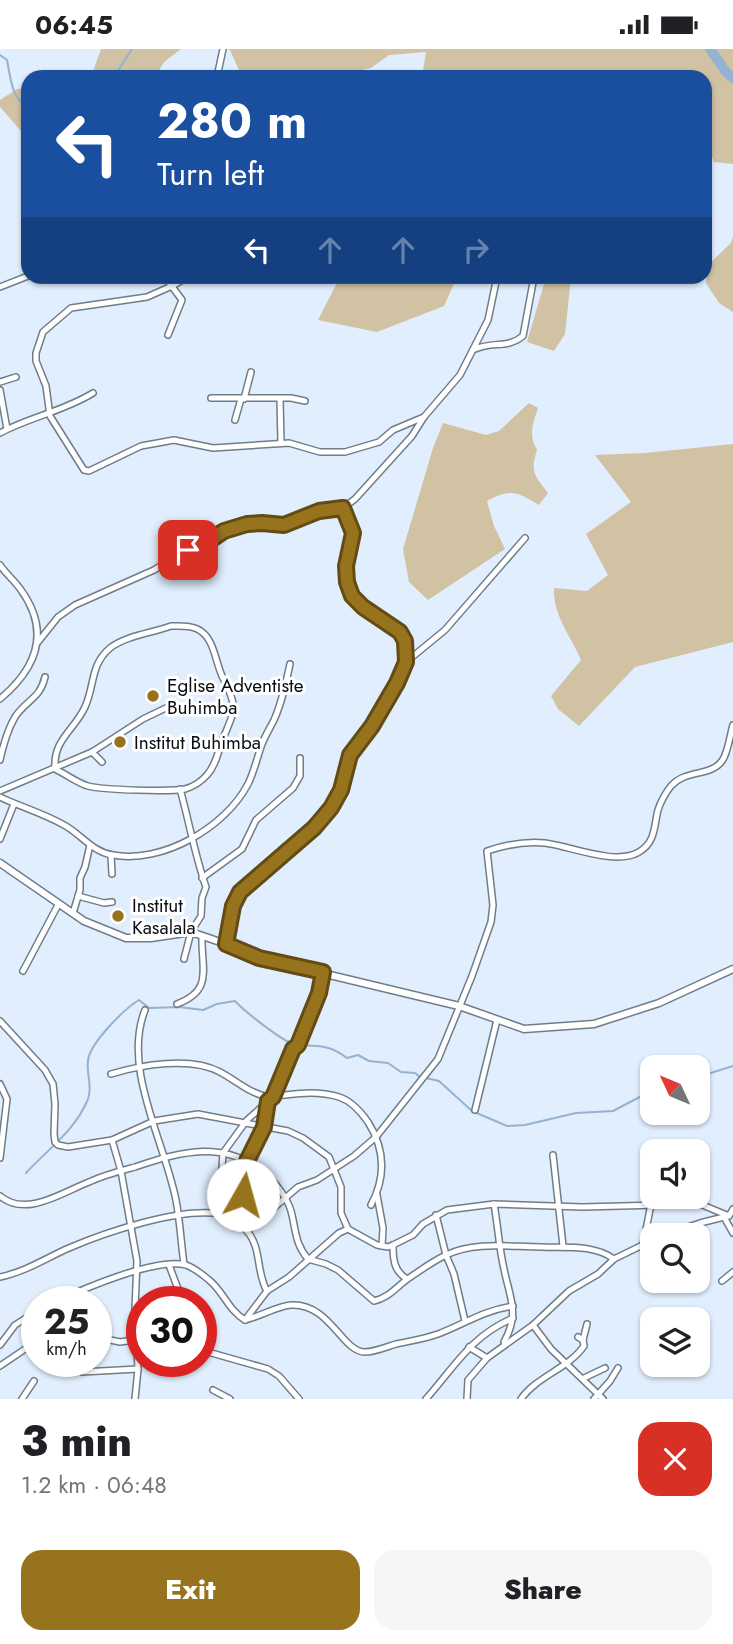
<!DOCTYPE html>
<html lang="en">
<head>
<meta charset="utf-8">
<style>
  :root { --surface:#fff; --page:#f6f6f6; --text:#202124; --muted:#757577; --accent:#98731d }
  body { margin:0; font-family:Jost,sans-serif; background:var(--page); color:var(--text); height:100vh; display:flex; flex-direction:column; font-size:26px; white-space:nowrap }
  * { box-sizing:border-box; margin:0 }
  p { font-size:23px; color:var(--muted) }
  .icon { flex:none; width:38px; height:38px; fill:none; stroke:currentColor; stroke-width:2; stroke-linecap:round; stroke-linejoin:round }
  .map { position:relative; height:1350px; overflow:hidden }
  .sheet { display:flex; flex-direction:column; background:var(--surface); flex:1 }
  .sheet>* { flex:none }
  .top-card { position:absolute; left:21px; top:21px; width:691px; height:214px; border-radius:21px; box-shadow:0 2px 5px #0004; background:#1a4fa0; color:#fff; overflow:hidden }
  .needle { width:46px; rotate:314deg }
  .fabs { position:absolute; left:640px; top:1006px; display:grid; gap:14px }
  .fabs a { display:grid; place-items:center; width:70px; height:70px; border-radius:14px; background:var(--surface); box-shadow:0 2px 5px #0004; font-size:35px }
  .speed { position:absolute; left:21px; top:1237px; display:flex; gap:14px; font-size:35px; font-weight:700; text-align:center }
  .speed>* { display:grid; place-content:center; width:91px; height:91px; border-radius:50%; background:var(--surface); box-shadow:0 2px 5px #0004; line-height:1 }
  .speed small { font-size:18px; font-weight:400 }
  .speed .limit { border:10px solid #d22; background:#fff; color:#111 }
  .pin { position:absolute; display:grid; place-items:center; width:60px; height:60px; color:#fff; margin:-30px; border-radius:14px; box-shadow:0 4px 10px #0006 }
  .me { position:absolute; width:77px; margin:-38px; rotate:7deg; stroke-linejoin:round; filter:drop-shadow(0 0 5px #0008) }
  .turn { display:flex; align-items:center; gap:24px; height:147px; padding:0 21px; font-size:32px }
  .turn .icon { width:91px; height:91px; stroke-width:2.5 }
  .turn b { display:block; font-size:49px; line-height:60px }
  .lanes { display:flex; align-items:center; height:66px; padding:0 21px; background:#0003; justify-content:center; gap:35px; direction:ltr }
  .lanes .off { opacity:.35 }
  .round { display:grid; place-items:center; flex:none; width:74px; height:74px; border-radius:21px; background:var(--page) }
  .headline { display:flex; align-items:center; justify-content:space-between; height:119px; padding:0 21px }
  h1 { font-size:42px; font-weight:800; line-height:52px }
  .cta { display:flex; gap:14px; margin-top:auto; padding:14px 21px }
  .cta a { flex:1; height:80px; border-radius:21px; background:var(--accent); color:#fff; font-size:28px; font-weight:800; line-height:80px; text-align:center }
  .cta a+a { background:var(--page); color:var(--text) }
  .status { display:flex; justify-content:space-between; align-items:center; height:49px; padding:0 35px; background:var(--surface); direction:ltr }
  .status svg { height:19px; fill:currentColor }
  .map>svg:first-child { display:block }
  .green { fill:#d1c2a4 }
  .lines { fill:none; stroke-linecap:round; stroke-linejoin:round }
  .stream { stroke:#95b2d0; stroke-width:2 }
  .river { stroke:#95b2d0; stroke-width:10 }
  .minor-casing { stroke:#707d89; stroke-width:8 }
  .tertiary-casing { stroke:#707d89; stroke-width:9 }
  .minor { stroke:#fff; stroke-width:5 }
  .tertiary { stroke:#fff; stroke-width:6 }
  .route-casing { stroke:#634b13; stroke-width:18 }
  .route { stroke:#98731d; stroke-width:12 }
  .poi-dot { fill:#98731d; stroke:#fff; stroke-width:2.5 }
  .labels { text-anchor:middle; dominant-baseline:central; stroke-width:6; stroke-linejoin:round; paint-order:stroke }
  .poi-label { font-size:19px; fill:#080c11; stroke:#fff; text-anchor:start }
</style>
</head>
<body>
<div class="status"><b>06:45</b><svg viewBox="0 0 49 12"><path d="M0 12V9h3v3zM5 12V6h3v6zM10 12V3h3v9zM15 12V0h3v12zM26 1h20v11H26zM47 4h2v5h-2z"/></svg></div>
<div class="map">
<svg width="733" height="1350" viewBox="0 0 733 1350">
  <rect width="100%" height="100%" fill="#e0eefd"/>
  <g class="green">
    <polygon points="101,0 181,0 164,13 155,28 91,28"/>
    <polygon points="227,0 733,0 733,115 714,113 705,89 705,28 422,28 426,3 389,6 371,19 343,25 341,28 242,28 230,1"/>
    <polygon points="28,39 28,90 0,58 0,51 17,40"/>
    <polygon points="733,187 733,263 719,254 706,234 708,216 731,194"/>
    <polygon points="340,228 457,228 444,257 377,283 318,271"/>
    <polygon points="546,228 571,228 565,285 554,302 527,293"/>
    <path d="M529,354l9,5c-5,15 -10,27 -1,42 -7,22 -3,25 11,43l-9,12c-21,-13 -29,-17 -52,-4l7,25 11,23 -77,51 -19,-18 -6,-33 30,-101 10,-25 43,12 13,-4z"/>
    <path d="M733,395v198l-98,25 -56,59 -21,-17 -7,-13 30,-36c-10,-24 -28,-44 -27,-72l33,3 21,-16 -22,-41 45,-32 -36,-47 50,-2z"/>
  </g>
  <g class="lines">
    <g class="stream">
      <path d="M0,6l7,5c4,20 4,36 21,49"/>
      <polyline points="114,28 132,0"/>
      <polyline points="698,1028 733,1017"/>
      <polyline points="426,1029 439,1032 472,1062 507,1077 525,1076 576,1064 613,1062 653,1041"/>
      <path d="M26,1124c22,-24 49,-42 62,-74 5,-13 -2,-24 0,-38 1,-17 36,-52 51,-61l10,8 30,-1 24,3 14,-6 18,-3c8,9 48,41 59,43 23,4 32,-2 53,14l11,-3 11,6 19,2 13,9 14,1 5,4"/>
    </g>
    <polyline class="river" points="710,0 726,23 733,29"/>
    <defs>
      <g id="minor">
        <polyline points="217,28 223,0"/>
        <polyline points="165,228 182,251 168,286"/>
        <polyline points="188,228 172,237 147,248 71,259 43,283 36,304 36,312 46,337 50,367 84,421 89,422 141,397 174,391 213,399 289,394 320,403 345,403 379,393 393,381 424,368"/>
        <polyline points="0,238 28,227"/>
        <path d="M475,300c19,-8 32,0 48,-13l11,-59"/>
        <polyline points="0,333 16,328"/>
        <polyline points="0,341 7,380"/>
        <polyline points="211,349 291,349 305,352"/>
        <polyline points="244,350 251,323"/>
        <polyline points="280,350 281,394"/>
        <polyline points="235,371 241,350"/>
        <path d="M0,384c30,-16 64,-22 93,-40"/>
        <path d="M0,516c6,9 15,16 21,25 30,42 16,78 -21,109"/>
        <path d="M171,577c10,0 23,-1 31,6 12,9 14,31 20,44 17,33 13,33 0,65 -4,11 -6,24 -15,34 -5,6 -14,12 -22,14 -15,3 -82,1 -97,-3 -11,-3 -22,-12 -33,-17 -2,-30 19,-38 30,-62 10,-22 5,-42 25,-59 15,-12 42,-15 61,-22z"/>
        <polyline points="38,593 58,568 75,556 154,521 177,507 200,498 224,482 262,474 283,476 319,462 343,459 355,450 412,387 424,368 460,326 488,271 497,228"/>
        <polyline points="406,613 445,581 525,489"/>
        <polyline points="92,703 102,713"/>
        <path d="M0,711c3,-14 8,-31 15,-43 11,-17 25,-18 30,-40"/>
        <path d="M180,740c9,32 15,67 26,98l-4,11 -1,18 -10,16 -7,27"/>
        <polyline points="0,742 92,703 143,670 172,656"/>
        <path d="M0,748c21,10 43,16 64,28 17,9 28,27 49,30 49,9 112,-27 135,-71 6,-12 9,-26 14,-40 3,-8 8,-16 12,-24 8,-18 12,-37 16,-56"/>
        <polyline points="0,790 14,755"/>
        <polyline points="111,806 112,825"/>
        <polyline points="202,829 242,800 256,771 293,739 300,727 300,709"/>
        <polyline points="78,847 104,854 112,853"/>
        <polyline points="73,864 80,841 80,829 85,818 90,796"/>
        <path d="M226,895l7,-38 7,-14c24,-23 54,-41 76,-66 9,-11 19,-22 24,-35 5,-11 5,-25 10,-36 5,-11 15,-19 22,-29 15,-20 37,-58 33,-82 -3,-25 -48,-30 -57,-59 -6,-18 6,-34 5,-52 -1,-9 -5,-17 -10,-25"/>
        <polyline points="23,922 58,856"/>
        <path d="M177,955c37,-14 24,-35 25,-68"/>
        <path d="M145,961c-23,58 19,130 31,190 4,21 5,43 8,64"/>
        <polyline points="0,972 45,1021 53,1035 55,1055 54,1085 55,1093 58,1096 68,1098 112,1091 154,1072 198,1065 288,1082 303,1089 329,1108 341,1138 341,1164 348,1180 377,1196 388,1198 393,1196 413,1186 423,1175 447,1161 494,1155 582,1158 700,1155 729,1167 733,1160"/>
        <path d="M111,1025c30,-9 80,-18 109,-2 17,9 29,21 48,25 23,-3 48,-7 71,0 13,4 22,15 29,25 17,27 18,55 3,83"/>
        <polyline points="0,1035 7,1050 0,1109"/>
        <polyline points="475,1061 497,971"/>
        <polyline points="112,1091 121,1122 137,1212 135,1260 138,1320 135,1350"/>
        <polyline points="654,1098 654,1102"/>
        <polyline points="553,1106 563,1197"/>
        <polyline points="377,1146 383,1179 382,1197"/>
        <path d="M0,1147c26,22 63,-4 89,-14 15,-7 31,-11 46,-15 48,-16 90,-28 132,8 11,11 22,25 25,40 4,18 4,30 16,44l18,5 12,6 36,31c15,-3 23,-15 35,-23 12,-8 24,-17 37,-23 30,-14 63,-8 96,-8 24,1 51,-3 72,12"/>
        <polyline points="242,1149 245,1141 244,1124 247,1112 264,1078 268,1052"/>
        <path d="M494,1155c4,22 5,44 10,65 6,30 16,44 0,73"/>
        <polyline points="219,1165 223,1104 247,1071 273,1048 310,967 319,944 323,923"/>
        <polyline points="436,1166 446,1206 454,1225 465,1272"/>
        <polyline points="724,1168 733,1184"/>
        <path d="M247,1182l51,-44 19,-7 37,-24 22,-19 62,-78 34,-83 19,-54 2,-17 -6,-54c18,-6 38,-10 58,-8 25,3 70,23 94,9 17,-10 15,-27 19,-42 2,-7 8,-18 13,-24 15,-17 39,-9 51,-25 6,-8 8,-26 11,-36"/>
        <polyline points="664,1186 700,1174 728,1167"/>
        <path d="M393,1196c0,15 1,26 14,34"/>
        <polyline points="643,1196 653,1145"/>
        <polyline points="169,1216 178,1240 171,1253"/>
        <path d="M0,1228c25,-5 46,-19 69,-29 37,-16 112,-41 151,-34 10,2 20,9 27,17 15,17 9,42 20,60"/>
        <polyline points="722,1232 733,1223"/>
        <polyline points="178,1240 186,1249"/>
        <path d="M55,1253c28,-13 102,-45 131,-37 8,3 16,9 23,15 14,11 20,31 36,40 13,-3 36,-15 46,-15 39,-2 51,47 74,47 10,0 21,-5 31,-8 14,-3 28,-5 42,-10 26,-10 47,-24 75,-28"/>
        <polyline points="245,1271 267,1242 289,1228 339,1184 348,1180"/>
        <polyline points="533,1276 551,1300 603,1350"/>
        <polyline points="96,1288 120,1293 142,1290"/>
        <polyline points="583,1291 587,1275"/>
        <polyline points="0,1296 15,1276 37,1262"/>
        <polyline points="469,1298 487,1309"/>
        <polyline points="201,1301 268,1320 279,1327 299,1350"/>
        <polyline points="0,1317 37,1292"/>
        <polyline points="82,1323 138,1320"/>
        <polyline points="584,1329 605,1319"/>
        <polyline points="213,1341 230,1350"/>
        <polyline points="22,1350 34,1332"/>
        <path d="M426,1350c30,-34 44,-62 87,-81"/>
        <polyline points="467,1350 468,1331 487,1309 533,1276 569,1242 598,1225 614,1210 653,1191"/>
        <path d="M521,1350c16,-23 47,-30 63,-53l-1,-6 -5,-3"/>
        <polyline points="594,1350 610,1332 618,1319"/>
      </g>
      <polyline id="tertiary" points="0,814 84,872 126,889 151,889 191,883 226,895 259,909 459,957 524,980 594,975 659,954 733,920"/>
    </defs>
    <use href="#minor" class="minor-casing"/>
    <use href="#tertiary" class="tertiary-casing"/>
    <use href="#minor" class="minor"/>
    <use href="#tertiary" class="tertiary"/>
  </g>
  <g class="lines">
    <defs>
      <polyline id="route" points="188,501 200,498 224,482 247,475 262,474 284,476 319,462 343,459 353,484 346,517 347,533 352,547 363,558 400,583 405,592 406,613 397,634 372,677 350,706 341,741 331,759 314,779 240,843 233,857 226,895 259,909 323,923 319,944 298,996 293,1000 273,1048 268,1052 264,1078 247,1112 243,1146"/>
    </defs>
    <use href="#route" class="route-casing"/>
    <use href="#route" class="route"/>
  </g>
  <g class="poi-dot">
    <circle cx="153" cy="647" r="7"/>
    <circle cx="120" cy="693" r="7"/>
    <circle cx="118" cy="867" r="7"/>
  </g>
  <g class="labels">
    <g class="poi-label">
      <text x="167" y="636">Eglise Adventiste<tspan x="167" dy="22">Buhimba</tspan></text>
      <text x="134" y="693">Institut Buhimba</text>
      <text x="132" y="856">Institut<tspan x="132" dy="22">Kasalala</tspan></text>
    </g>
  </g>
</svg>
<div class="fabs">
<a><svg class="needle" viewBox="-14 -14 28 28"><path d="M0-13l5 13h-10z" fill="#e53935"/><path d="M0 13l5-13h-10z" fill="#757577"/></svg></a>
<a><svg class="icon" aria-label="sound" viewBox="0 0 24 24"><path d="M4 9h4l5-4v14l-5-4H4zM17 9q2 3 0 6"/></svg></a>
<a><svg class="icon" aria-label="search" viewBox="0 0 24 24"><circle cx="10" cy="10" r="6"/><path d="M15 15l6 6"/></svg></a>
<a><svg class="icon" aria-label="layers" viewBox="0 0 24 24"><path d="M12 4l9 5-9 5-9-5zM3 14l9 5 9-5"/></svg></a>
</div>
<div class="speed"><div>25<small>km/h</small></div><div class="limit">30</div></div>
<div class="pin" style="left:188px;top:501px;background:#d93025"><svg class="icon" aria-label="arrive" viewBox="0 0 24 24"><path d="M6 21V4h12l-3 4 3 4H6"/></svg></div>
<svg class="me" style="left:243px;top:1146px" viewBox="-20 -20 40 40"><circle r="19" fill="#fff"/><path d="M0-13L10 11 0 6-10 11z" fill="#98731d"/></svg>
<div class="top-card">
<div class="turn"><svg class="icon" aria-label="left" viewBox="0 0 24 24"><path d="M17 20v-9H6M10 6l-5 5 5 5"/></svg><div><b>280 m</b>Turn left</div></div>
<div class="lanes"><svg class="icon" aria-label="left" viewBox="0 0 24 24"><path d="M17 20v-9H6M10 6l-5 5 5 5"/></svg><svg class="icon off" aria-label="ahead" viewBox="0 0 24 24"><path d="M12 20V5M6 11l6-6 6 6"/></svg><svg class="icon off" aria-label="ahead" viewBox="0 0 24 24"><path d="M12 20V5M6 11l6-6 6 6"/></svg><svg class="icon off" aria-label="right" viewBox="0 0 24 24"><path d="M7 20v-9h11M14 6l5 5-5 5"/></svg></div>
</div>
</div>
<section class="sheet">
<div class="headline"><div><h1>3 min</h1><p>1.2 km · 06:48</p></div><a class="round" style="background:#d93025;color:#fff"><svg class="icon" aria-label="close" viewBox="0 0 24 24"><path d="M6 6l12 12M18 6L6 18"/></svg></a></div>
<div class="cta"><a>Exit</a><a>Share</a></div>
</section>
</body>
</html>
